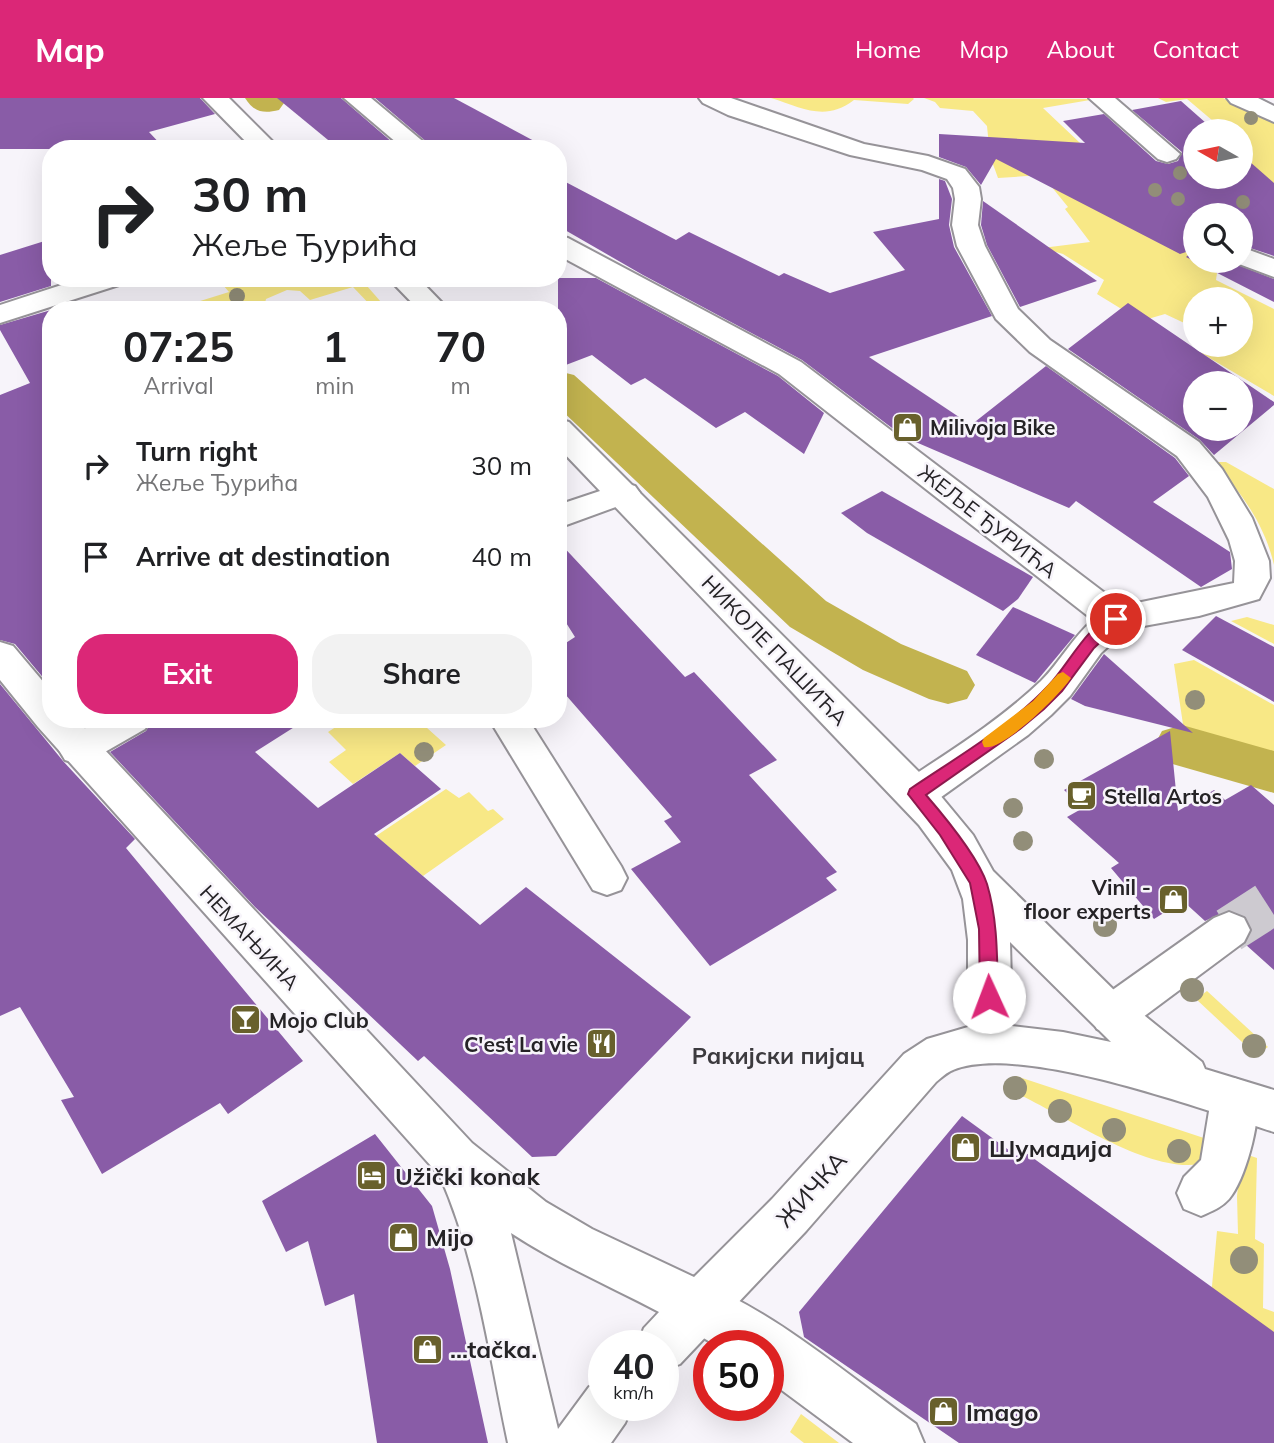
<!DOCTYPE html>
<html lang="en">
<head>
<meta charset="utf-8">
<style>
  :root { --surface:#fff; --page:#f2f2f2; --text:#202124; --muted:#757577; --accent:#db2777 }
  body { margin:0; font-family:Mulish,sans-serif; background:var(--page); color:var(--text); height:100vh; display:flex; flex-direction:column; font-size:26px; white-space:nowrap }
  * { box-sizing:border-box; margin:0 }
  p { font-size:23px; color:var(--muted) }
  .icon { flex:none; width:38px; height:38px; fill:none; stroke:currentColor; stroke-width:2; stroke-linecap:round; stroke-linejoin:round }
  .map { position:relative; flex:1; overflow:hidden }
  .side { position:absolute; left:42px; top:203px; width:525px; height:427px; display:flex; flex-direction:column; background:var(--surface); border-radius:28px; box-shadow:0 7px 28px #0002 }
  .side>* { flex:none }
  .top-card { position:absolute; left:42px; top:42px; width:525px; height:147px; border-radius:28px; box-shadow:0 7px 28px #0002; background:#fff; color:var(--text); overflow:hidden }
  .needle { width:46px; rotate:279deg }
  .buttons { position:absolute; left:1183px; top:21px; display:grid; gap:14px }
  .buttons a { display:grid; place-items:center; width:70px; height:70px; border-radius:50%; background:var(--surface); box-shadow:0 7px 28px #0002; font-size:35px }
  .speed { position:absolute; left:588px; top:1232px; display:flex; gap:14px; font-size:35px; font-weight:700; text-align:center }
  .speed>* { display:grid; place-content:center; width:91px; height:91px; border-radius:50%; background:var(--surface); box-shadow:0 7px 28px #0002; line-height:1 }
  .speed small { font-size:18px; font-weight:400 }
  .speed .limit { border:10px solid #d22; background:#fff; color:#111 }
  .pin { position:absolute; display:grid; place-items:center; width:60px; height:60px; color:#fff; margin:-30px; border:4px solid #fff; border-radius:50%; box-shadow:0 2px 7px #0007 }
  .me { position:absolute; width:77px; margin:-38px; rotate:358deg; stroke-linejoin:round; filter:drop-shadow(0 0 5px #0008) }
  .turn { display:flex; align-items:center; gap:24px; height:147px; padding:0 35px; font-size:32px }
  .turn .icon { width:91px; height:91px; stroke-width:2.5 }
  .turn b { display:block; font-size:49px; line-height:60px }
  .eta { display:flex; justify-content:space-evenly; align-items:center; height:119px; text-align:center }
  .eta b { font-size:42px; font-weight:700; line-height:49px }
  .primary-button { display:flex; gap:14px; margin-top:auto; padding:14px 35px }
  .primary-button a { flex:1; height:80px; border-radius:28px; background:var(--accent); color:#fff; font-size:28px; font-weight:700; line-height:80px; text-align:center }
  .primary-button a+a { background:var(--page); color:var(--text) }
  ul { padding:0; list-style:none }
  li { display:flex; align-items:center; gap:21px; height:91px; padding:0 35px }
  li div { flex:1 }
  li b { display:block; font-size:26px }
  li em { font-style:normal }
  header { display:flex; align-items:center; gap:42px; box-sizing:border-box; height:98px; padding:0 35px; background:var(--accent); color:#fff }
  header strong { font-size:33px }
  nav { display:flex; gap:38px; margin-inline-start:auto; font-size:24px }
  .map>svg:first-child { display:block }
  .green { fill:#f8e886 }
  .lines { fill:none; stroke-linecap:round; stroke-linejoin:round }
  .canal { fill:#c2b34f; fill-rule:evenodd }
  .building { fill:#895ca7; fill-rule:evenodd }
  .minor-tunnel { stroke:#cdcad0; stroke-width:46; stroke-dasharray:46 24; stroke-linecap:butt }
  .minor-casing { stroke:#969398; stroke-width:4 }
  .major-casing { stroke:#969398; stroke-width:4 }
  .minor { fill:#fff; fill-rule:evenodd }
  .major { fill:#fff; fill-rule:evenodd }
  .tree { fill:#928e79 }
  .route { fill:#db2777; stroke:#8e194d; stroke-width:2 }
  .slow { fill:#f59e0b }
  .labels { text-anchor:middle; dominant-baseline:central; stroke-width:5; stroke-linejoin:round; paint-order:stroke }
  .poi-label { font-size:21px; font-weight:bold; fill:#252326; stroke:#f7f4fa; text-anchor:start }
  .street-label { font-size:21px; fill:#252326; stroke:#f7f4fa }
  .neighbourhood-label { font-size:23px; font-weight:bold; fill:#3c3a3e; stroke:#f7f4fa }
  .near-poi-label { font-size:24px; font-weight:bold; fill:#252326; stroke:#f7f4fa; text-anchor:start }
  .near-street-label { font-size:24px; fill:#252326; stroke:#f7f4fa }
</style>
</head>
<body>
<header>
<strong>Map</strong>
<nav><a>Home</a><a>Map</a><a>About</a><a>Contact</a></nav>
</header>
<div class="map">
<svg width="1274" height="1345" viewBox="0 0 1274 1345">
  <rect width="100%" height="100%" fill="#f7f4fa"/>
  <g class="green">
    <path d="M771,0h142l1,1 -6,5 -54,-4c-29,22 -51,8 -83,-2z"/>
    <polygon points="924,0 1096,1 1043,10 1097,61 1111,120 1195,158 1195,163 1203,163 1217,175 1216,182 1274,211 1274,298 1201,255 1214,247 1241,247 1241,201 1195,201 1195,230 1165,216 1141,223 1097,196 1104,182 1063,156 1042,150 1090,144 1065,111 1068,109 1042,77 998,80 990,58 987,28 973,13 940,10 935,4"/>
    <polygon points="1158,0 1223,0 1274,24 1274,86 1253,143 1241,133 1241,117 1204,117 1142,95 1167,66 1195,62 1195,79 1241,79 1241,33 1217,33 1211,28 1178,33 1175,30 1213,23 1187,1 1166,4"/>
    <polygon points="217,180 360,180 388,212 375,212 353,189 310,202 300,193 287,192 266,201 265,205 270,212 204,212 197,204 229,194"/>
    <path d="M1214,364h12l48,27v76c-9,-40 -33,-73 -60,-103z"/>
    <polygon points="1247,519 1274,527 1274,546 1231,523"/>
    <polygon points="1194,562 1274,607 1274,658 1184,633 1174,566"/>
    <polygon points="348,621 417,621 446,647 415,668 400,655 353,686 329,664 346,652 328,634"/>
    <polygon points="446,691 459,700 469,694 488,713 493,711 504,721 423,778 376,738"/>
    <polygon points="1207,893 1268,949 1256,957 1196,901"/>
    <path d="M1016,978l197,65 -13,23c-54,10 -141,-53 -193,-75z"/>
    <polygon points="1242,1055 1257,1060 1255,1141 1264,1146 1263,1210 1274,1214 1274,1272 1209,1194 1212,1188 1217,1133 1238,1136 1237,1098"/>
    <polygon points="801,1316 839,1345 804,1345 790,1334"/>
  </g>
  <g class="lines">
    <g class="canal">
      <path d="M245,0h36l3,5 -5,7c-16,4 -25,2 -34,-12z"/>
      <polygon points="558,273 574,277 826,503 901,546 967,573 975,587 967,601 948,606 929,601 863,572 790,529 558,309"/>
      <polygon points="1182,627 1274,653 1274,695 1162,663 1154,648 1162,633"/>
    </g>
  </g>
  <g class="building">
    <polygon points="0,0 200,0 215,16 149,34 165,51 0,51"/>
    <polygon points="277,0 341,0 400,51 339,51"/>
    <polygon points="375,0 454,0 549,51 435,51"/>
    <polygon points="1181,3 1215,33 1195,33 1195,79 1241,79 1241,56 1274,85 1274,158 1241,147 1241,117 1195,117 1195,151 1180,156 996,61 981,87 966,69 939,59 939,36 1085,45 1063,23 1104,16 1156,63 1168,66 1178,63 1182,54 1132,12"/>
    <polygon points="558,80 676,142 689,134 779,178 784,175 830,195 905,172 873,134 939,121 939,81 945,83 952,101 949,127 954,149 992,218 869,259 971,327 1046,268 1175,360 1189,378 1153,404 1230,454 1232,471 1201,489 1076,403 1069,410 904,339 802,262 643,177 558,128"/>
    <polygon points="983,103 1097,183 1020,209 987,147 981,127"/>
    <polygon points="51,141 51,188 0,204 0,157"/>
    <polygon points="1195,152 1195,163 1228,163 1274,181 1274,204 1186,159"/>
    <polygon points="558,180 596,180 778,278 824,315 804,356 745,314 716,330 645,280 631,287 592,257 558,270"/>
    <path d="M1128,205l146,99v3l-60,50 -14,-15 -132,-91zM1195,285h46v46h-46z"/>
    <polygon points="51,212 51,589 15,546 0,542 0,297 30,285 0,232 0,227"/>
    <polygon points="882,393 1033,479 1018,501 1003,513 867,435 841,415"/>
    <polygon points="558,443 685,579 694,574 777,662 749,677 837,774 826,780 837,792 710,868 631,771 681,744 664,723 672,719 558,588 558,550 575,539 558,512"/>
    <polygon points="1013,509 1075,537 1035,585 976,557"/>
    <polygon points="1216,518 1274,549 1274,604 1182,552"/>
    <polygon points="1104,556 1193,635 1085,608 1071,601"/>
    <polygon points="0,586 63,663 135,741 126,750 303,963 228,1016 220,1005 102,1076 61,1002 74,999 20,909 0,918"/>
    <polygon points="153,621 307,621 255,654 318,710 400,655 441,691 374,736 480,827 526,789 691,919 556,1058 532,1059 424,958 418,963 255,809 110,654 146,633"/>
    <polygon points="1170,633 1178,713 1214,692 1225,702 1251,687 1274,707 1274,872 1245,846 1252,831 1245,818 1228,812 1205,823 1183,803 1154,821 1111,770 1119,765 1067,719 1083,710 1064,692"/>
    <polygon points="962,1018 1017,1058 1022,1052 1274,1234 1274,1345 959,1345 804,1239 799,1214"/>
    <polygon points="375,1036 432,1108 450,1171 488,1345 377,1345 354,1196 325,1208 308,1143 286,1154 262,1103"/>
  </g>
  <g class="lines">
    <polyline class="minor-tunnel" points="1229,832 1274,803"/>
    <defs>
      <g id="minor">
        <polygon points="344,0 371,0 432,51 404,51"/>
        <path d="M699,0h32l133,46 64,12 37,13 14,18 2,12 -3,26 7,21 33,63 32,31 149,102 23,27 30,49 17,43 1,17 -11,21 -60,17 -72,13 -26,24 -31,43 -19,19 -23,20 -98,70 -14,4 -14,-4 -6,-11 6,-11c48,-32 97,-62 139,-102 19,-19 31,-43 52,-61l-314,-246 -221,-119v-19l10,2 233,124 321,244 112,-23 1,-22 -6,-21 -21,-43 -31,-41 -147,-104 -34,-33 -39,-73 -5,-21 3,-26 -2,-11 -6,-9 -25,-9 -72,-15 -122,-40 -25,-12z"/>
        <polygon points="1089,0 1115,0 1180,56 1176,61 1167,64 1158,61"/>
        <polygon points="1227,0 1258,0 1274,8 1274,24 1231,5"/>
        <polygon points="1241,149 1274,161 1274,179 1231,163 1241,163"/>
        <polygon points="83,180 126,180 122,186 0,225 0,207"/>
        <polygon points="624,385 635,388 640,395 635,402 558,430 558,407"/>
        <polygon points="101,621 151,621 145,631 91,662 78,666 65,662 59,652 65,642"/>
        <polygon points="489,621 528,621 621,768 627,780 621,792 607,797 593,792"/>
        <polygon points="1229,814 1244,820 1250,832 1244,844 1127,931 1112,936 1097,931 1090,917 1097,903 1214,820"/>
        <path d="M1234,980l16,6c2,5 6,11 7,15 3,25 -12,81 -28,100 -8,9 -17,12 -28,17l-17,-7 -7,-16 7,-16 17,-17 10,-61 7,-15z"/>
        <path d="M698,1183c80,33 148,93 218,143l8,19h-71l-85,-63v-34h-51l-37,-22 -7,-18 7,-18z"/>
      </g>
      <g id="major">
        <polygon points="203,0 229,0 280,51 253,51"/>
        <polygon points="388,180 418,180 449,212 419,212"/>
        <path d="M558,321l11,3 361,361 43,52 20,36 126,124 83,67 3,7 69,21v42c-70,-22 -254,-90 -321,-62 -6,2 -12,8 -17,12l-130,149 -126,133 -17,7v-25h-26l7,-18 15,-16c-49,-26 -101,-48 -148,-79l47,196 31,-42 15,-7v25h29l-8,18 -14,20h-103c-19,-89 -31,-183 -68,-267l-402,-449 -38,-47v-38l13,4 38,45v28h25l396,424 74,59 46,27 102,48 78,-78 132,-145 23,-15 41,-12v-87l-5,-41 -11,-29 -33,-45 -361,-378zM1010,844l101,100 -48,-10 -51,-6z"/>
      </g>
    </defs>
    <use href="#minor" class="minor-casing"/>
    <use href="#major" class="major-casing"/>
    <use href="#minor" class="minor"/>
    <use href="#major" class="major"/>
  </g>
  <g class="tree">
    <circle cx="1251" cy="20" r="7"/>
    <circle cx="1180" cy="75" r="7"/>
    <circle cx="1155" cy="92" r="7"/>
    <circle cx="1178" cy="101" r="7"/>
    <circle cx="1243" cy="104" r="7"/>
    <circle cx="237" cy="198" r="8"/>
    <circle cx="1195" cy="602" r="10"/>
    <circle cx="424" cy="654" r="10"/>
    <circle cx="1044" cy="661" r="10"/>
    <circle cx="1013" cy="710" r="10"/>
    <circle cx="1023" cy="743" r="10"/>
    <circle cx="1105" cy="827" r="12"/>
    <circle cx="1192" cy="892" r="12"/>
    <circle cx="1254" cy="948" r="12"/>
    <circle cx="1015" cy="990" r="12"/>
    <circle cx="1060" cy="1013" r="12"/>
    <circle cx="1114" cy="1032" r="12"/>
    <circle cx="1179" cy="1053" r="12"/>
    <circle cx="1244" cy="1162" r="14"/>
  </g>
  <path class="route" d="M1116,516l5,2 2,3 -2,4 -27,25 -32,43 -18,18 -24,20 -94,66c19,22 52,62 61,89 11,37 10,75 11,113l-3,6 -6,2 -6,-2 -3,-6 -1,-68 -9,-46 -30,-48 -32,-41 2,-5c47,-32 100,-62 139,-104 19,-20 40,-63 67,-71z"/>
  <path class="slow" d="M1063,574l8,6c-10,16 -69,74 -87,69l-2,-5 2,-4 49,-37 25,-27z"/>
  <defs>
    <symbol id="shop-square" viewBox="-11 -11 22 22"><rect x="-9" y="-9" width="18" height="18" rx="4" fill="#68602c" stroke="#f7f4fa"/><path d="M-5-2.5h2.3a2.7 3.5 0 0 1 5.4 0H5L5.5 6h-11ZM-1.5-2.5h3a1.5 2.3 0 0 0-3 0Z" fill="#fff"/></symbol>
    <symbol id="cafe-square" viewBox="-11 -11 22 22"><rect x="-9" y="-9" width="18" height="18" rx="4" fill="#68602c" stroke="#f7f4fa"/><path d="M-5.5-4.5H6V0H3Q3 3.5 0 3.5H-2.5Q-5.5 3.5-5.5 0ZM3-3.2v2h1.7v-2ZM-6 4.5H4V6H-6Z" fill="#fff"/></symbol>
    <symbol id="bar-square" viewBox="-11 -11 22 22"><rect x="-9" y="-9" width="18" height="18" rx="4" fill="#68602c" stroke="#f7f4fa"/><path d="M-6-5H6L.8 .8V4.5H3.5V6h-7V4.5H-.8V.8Z" fill="#fff"/></symbol>
    <symbol id="restaurant-square" viewBox="-11 -11 22 22"><rect x="-9" y="-9" width="18" height="18" rx="4" fill="#68602c" stroke="#f7f4fa"/><path d="M-5-6h1v4h1v-4h1v4h1v-4h1v5L-1.5 .5V6h-2V.5L-5-1ZM5-6V6H3V1.5H1.5Q1.5-4 5-6Z" fill="#fff"/></symbol>
    <symbol id="hotel-square" viewBox="-11 -11 22 22"><rect x="-9" y="-9" width="18" height="18" rx="4" fill="#68602c" stroke="#f7f4fa"/><path d="M-6-4.5h1.5V1H6V5H4.5V3h-9V5H-6ZM-4 0a1.8 1.8 0 1 1 3.6 0ZM.5 0V-2.5h3Q6-2.5 6 0Z" fill="#fff"/></symbol>
  </defs>
  <g fill-rule="evenodd">
    <use href="#shop-square" x="890" y="312" width="35" height="35"/>
    <use href="#cafe-square" x="1064" y="680" width="35" height="35"/>
    <use href="#shop-square" x="1156" y="784" width="35" height="35"/>
    <use href="#bar-square" x="228" y="904" width="35" height="35"/>
    <use href="#restaurant-square" x="584" y="928" width="35" height="35"/>
    <use href="#shop-square" x="948" y="1032" width="35" height="35"/>
    <use href="#hotel-square" x="354" y="1060" width="35" height="35"/>
    <use href="#shop-square" x="386" y="1122" width="35" height="35"/>
    <use href="#shop-square" x="410" y="1234" width="35" height="35"/>
    <use href="#shop-square" x="926" y="1296" width="35" height="35"/>
  </g>
  <g class="labels">
    <g class="poi-label">
      <text x="930" y="329">Milivoja Bike</text>
      <text x="1104" y="698">Stella Artos</text>
      <text x="1151" y="789" text-anchor="end">Vinil -<tspan x="1151" dy="24">floor experts</tspan></text>
      <text x="269" y="922">Mojo Club</text>
      <text x="578" y="946" text-anchor="end">C'est La vie</text>
    </g>
    <g class="street-label">
      <text transform="translate(988 423) rotate(38)">ЖЕЉЕ ЂУРИЋА</text>
      <text transform="translate(775 552) rotate(46)">НИКОЛЕ ПАШИЋА</text>
      <text transform="translate(250 839) rotate(47)">НЕМАЊИНА</text>
    </g>
    <g class="neighbourhood-label">
      <text x="778" y="957">Ракијски пијац</text>
    </g>
    <g class="near-poi-label">
      <text x="989" y="1050">Шумадија</text>
      <text x="395" y="1078">Užički konak</text>
      <text x="426" y="1139">Mijo</text>
      <text x="450" y="1251">...tačka.</text>
      <text x="966" y="1314">Imago</text>
    </g>
    <g class="near-street-label">
      <text transform="translate(811 1091) rotate(-48)">ЖИЧКА</text>
    </g>
  </g>
</svg>
<div class="buttons">
<a><svg class="needle" viewBox="-14 -14 28 28"><path d="M0-13l5 13h-10z" fill="#e53935"/><path d="M0 13l5-13h-10z" fill="#757577"/></svg></a>
<a><svg class="icon" aria-label="search" viewBox="0 0 24 24"><circle cx="10" cy="10" r="6"/><path d="M15 15l6 6"/></svg></a>
<a>+</a>
<a>−</a>
</div>
<div class="speed"><div>40<small>km/h</small></div><div class="limit">50</div></div>
<div class="pin" style="left:1116px;top:521px;background:#d93025"><svg class="icon" aria-label="arrive" viewBox="0 0 24 24"><path d="M6 21V4h12l-3 4 3 4H6"/></svg></div>
<svg class="me" style="left:989px;top:899px" viewBox="-20 -20 40 40"><circle r="19" fill="#fff"/><path d="M0-13L10 11 0 6-10 11z" fill="#db2777"/></svg>
<div class="top-card">
<div class="turn"><svg class="icon" aria-label="right" viewBox="0 0 24 24"><path d="M7 20v-9h11M14 6l5 5-5 5"/></svg><div><b>30 m</b>Жеље Ђурића</div></div>
</div>
<section class="side">
<div class="eta">
<div><b>07:25</b><p>Arrival</p></div>
<div><b>1</b><p>min</p></div>
<div><b>70</b><p>m</p></div>
</div>
<ul>
<li><svg class="icon" aria-label="right" viewBox="0 0 24 24"><path d="M7 20v-9h11M14 6l5 5-5 5"/></svg><div><b>Turn right</b><p>Жеље Ђурића</p></div><em>30 m</em></li>
<li><svg class="icon" aria-label="arrive" viewBox="0 0 24 24"><path d="M6 21V4h12l-3 4 3 4H6"/></svg><div><b>Arrive at destination</b></div><em>40 m</em></li>
</ul>
<div class="primary-button"><a>Exit</a><a>Share</a></div>
</section>
</div>
</body>
</html>
